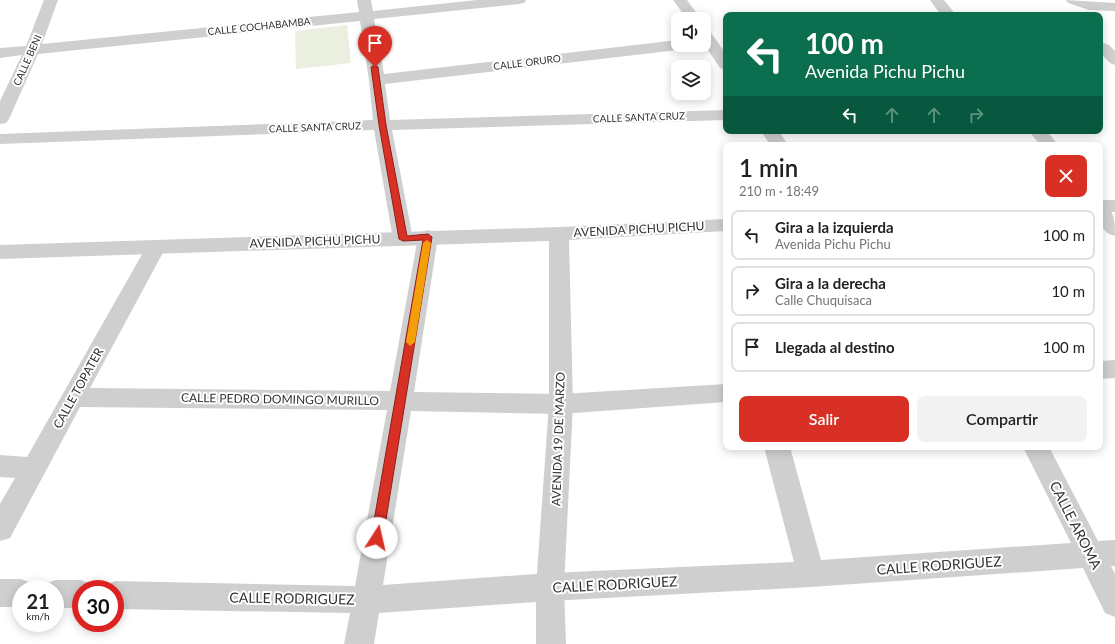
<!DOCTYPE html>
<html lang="es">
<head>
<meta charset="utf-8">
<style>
  :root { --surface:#fff; --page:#f2f2f2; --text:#202124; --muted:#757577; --line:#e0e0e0; --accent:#d93025 }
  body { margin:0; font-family:Lato,sans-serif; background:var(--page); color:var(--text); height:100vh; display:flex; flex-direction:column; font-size:15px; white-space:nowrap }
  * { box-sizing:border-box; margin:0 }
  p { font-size:13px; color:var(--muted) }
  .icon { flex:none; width:22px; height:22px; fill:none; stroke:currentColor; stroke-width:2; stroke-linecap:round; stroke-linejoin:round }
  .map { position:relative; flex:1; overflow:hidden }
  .side { position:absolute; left:723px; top:142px; width:380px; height:308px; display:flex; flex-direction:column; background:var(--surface); border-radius:8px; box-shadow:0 2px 10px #0003 }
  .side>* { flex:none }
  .banner { position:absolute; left:723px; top:12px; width:380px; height:122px; border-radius:8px; box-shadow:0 2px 10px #0003; background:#0b6e4f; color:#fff; overflow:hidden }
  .tools { position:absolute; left:671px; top:12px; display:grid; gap:8px }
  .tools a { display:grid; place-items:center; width:40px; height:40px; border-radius:8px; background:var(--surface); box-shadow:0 2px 10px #0003; font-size:20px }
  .speed { position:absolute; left:12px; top:580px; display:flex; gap:8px; font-size:20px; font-weight:700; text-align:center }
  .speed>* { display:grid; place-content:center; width:52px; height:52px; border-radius:50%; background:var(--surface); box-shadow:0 2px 10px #0003; line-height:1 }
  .speed small { font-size:10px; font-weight:400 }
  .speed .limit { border:6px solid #d22; background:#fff; color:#111 }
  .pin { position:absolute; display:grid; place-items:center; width:34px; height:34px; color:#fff; margin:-41px -17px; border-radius:50% 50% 50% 0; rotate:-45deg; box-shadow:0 0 4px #0007 }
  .pin .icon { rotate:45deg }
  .me { position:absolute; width:44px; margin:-22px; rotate:10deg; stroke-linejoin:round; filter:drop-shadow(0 0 3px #0008) }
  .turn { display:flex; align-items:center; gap:14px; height:84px; padding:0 16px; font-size:18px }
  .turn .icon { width:52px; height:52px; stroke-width:2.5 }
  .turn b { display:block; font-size:28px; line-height:34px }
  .lanes { display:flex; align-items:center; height:38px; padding:0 16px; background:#0003; justify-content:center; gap:20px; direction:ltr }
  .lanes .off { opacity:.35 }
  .round { display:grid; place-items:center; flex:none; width:42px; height:42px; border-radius:8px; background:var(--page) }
  .summary { display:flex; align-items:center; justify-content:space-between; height:68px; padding:0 16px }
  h1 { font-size:24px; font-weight:600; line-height:30px }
  .cta { display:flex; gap:8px; margin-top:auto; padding:8px 16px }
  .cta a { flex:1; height:46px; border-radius:8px; background:var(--accent); color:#fff; font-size:16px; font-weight:600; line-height:46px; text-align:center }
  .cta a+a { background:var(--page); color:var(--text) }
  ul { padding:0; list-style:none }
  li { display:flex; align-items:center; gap:12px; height:50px; margin:0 8px 6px; padding:0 8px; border:2px solid var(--line); border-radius:8px }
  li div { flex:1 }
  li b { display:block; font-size:15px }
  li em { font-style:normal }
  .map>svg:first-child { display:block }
  .green { fill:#ebefe0 }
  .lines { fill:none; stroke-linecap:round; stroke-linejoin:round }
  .minor { fill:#cfcfcf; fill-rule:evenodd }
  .tertiary { fill:#cfcfcf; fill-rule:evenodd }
  .route { fill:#d93025; stroke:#8d1f18 }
  .slow { fill:#f59e0b }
  .labels { text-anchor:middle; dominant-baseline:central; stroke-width:4; stroke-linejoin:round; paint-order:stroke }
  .far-street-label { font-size:10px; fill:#323232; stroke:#fff }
  .street-label { font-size:12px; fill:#323232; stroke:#fff }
  .near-street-label { font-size:14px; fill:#323232; stroke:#fff }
</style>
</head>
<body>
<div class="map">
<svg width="1115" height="644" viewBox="0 0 1115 644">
  <rect width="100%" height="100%" fill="#fff"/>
  <polygon class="green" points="347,25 351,63 296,69 295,31"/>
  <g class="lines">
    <g class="minor">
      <polygon points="44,0 58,0 42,44 359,12 357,0 371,0 373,11 477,0 526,0 524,3 519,4 374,19 384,74 678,40 678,45 686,45 683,48 678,50 385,84 390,120 726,110 726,120 392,130 413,239 410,244 403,246 396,244 393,239 374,130 0,144 0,134 373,120 369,80 360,21 38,54 9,119 6,123 0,124 0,101 22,55 0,58 0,48 26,46"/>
      <polygon points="673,0 687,0 701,19 687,19"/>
      <polygon points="930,0 944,0 956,15 941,15"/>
      <polygon points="1066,0 1115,3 1115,11 1089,10 1068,3"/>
      <polygon points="704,29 709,30 726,54 726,70 720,68 704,44"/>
      <polygon points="1104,43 1109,45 1115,51 1115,65 1110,63 1100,53 1100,44"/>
      <polygon points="761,131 779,131 788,145 770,145"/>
      <polygon points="1029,131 1047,131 1058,145 1040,145"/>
      <path d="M1100,203c15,4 15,19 15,33 -17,-4 -15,-19 -15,-33z"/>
      <polygon points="428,230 435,232 438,237 414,392 561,394 726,384 726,402 561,414 411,411 383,585 550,573 794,562 764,447 790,447 821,560 1071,543 1023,447 1049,447 1098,541 1115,540 1115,566 1111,566 1115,574 1115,617 1105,613 1083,568 811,587 550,601 379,613 374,644 344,644 350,613 115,609 115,589 103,589 105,585 115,581 355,586 387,410 80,407 10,538 0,541 0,504 15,478 0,477 0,455 27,457 149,242 156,240 163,242 166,247 90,388 390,391 418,237 421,232"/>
      <polygon points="1115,360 1115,378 1100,379 1100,361"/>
      <polygon points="0,579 21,579 31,583 34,589 21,589 21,607 0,607"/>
      <polygon points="55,580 81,580 91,584 93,589 81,589 81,608 55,608 55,589 43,589 45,584"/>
    </g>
    <g class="tertiary">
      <rect x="1100" y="200" width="15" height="12"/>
      <polygon points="726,219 726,231 569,240 573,404 564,587 566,644 536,644 536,587 549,404 549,241 0,259 0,245 559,227"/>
    </g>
  </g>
  <polygon class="route" points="375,65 378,67 386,125 407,236 428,234 432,237 383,538 381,542 377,544 373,542 371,538 423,240 403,241 399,239 379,125 371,67"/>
  <polygon class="slow" points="427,240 431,243 415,342 410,346 406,342 423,243"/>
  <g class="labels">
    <g class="far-street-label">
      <text transform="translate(259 26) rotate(-6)">CALLE COCHABAMBA</text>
      <text transform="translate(27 60) rotate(-66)">CALLE BENI</text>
      <text transform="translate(527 62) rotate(-7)">CALLE ORURO</text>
      <text transform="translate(639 117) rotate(-2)">CALLE SANTA CRUZ</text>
      <text transform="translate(315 127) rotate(-2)">CALLE SANTA CRUZ</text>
    </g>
    <g class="street-label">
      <text transform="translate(639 229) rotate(-3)">AVENIDA PICHU PICHU</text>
      <text transform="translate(315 241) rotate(-2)">AVENIDA PICHU PICHU</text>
      <text transform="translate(78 388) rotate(-61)">CALLE TOPATER</text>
      <text transform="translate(280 399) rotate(1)">CALLE PEDRO DOMINGO MURILLO</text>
      <text transform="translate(558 439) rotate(-88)">AVENIDA 19 DE MARZO</text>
    </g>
    <g class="near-street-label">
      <text transform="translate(1076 525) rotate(63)">CALLE AROMA</text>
      <text transform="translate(939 565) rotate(-4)">CALLE RODRIGUEZ</text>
      <text transform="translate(615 584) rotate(-3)">CALLE RODRIGUEZ</text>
      <text transform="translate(292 598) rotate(1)">CALLE RODRIGUEZ</text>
    </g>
  </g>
</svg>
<div class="tools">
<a><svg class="icon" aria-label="sound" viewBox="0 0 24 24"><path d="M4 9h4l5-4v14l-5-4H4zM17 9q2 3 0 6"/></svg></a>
<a><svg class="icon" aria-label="layers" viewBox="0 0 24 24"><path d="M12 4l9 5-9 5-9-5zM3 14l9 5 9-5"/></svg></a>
</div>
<div class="speed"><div>21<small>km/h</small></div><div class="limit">30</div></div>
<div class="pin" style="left:375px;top:67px;background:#d93025"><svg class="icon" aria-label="arrive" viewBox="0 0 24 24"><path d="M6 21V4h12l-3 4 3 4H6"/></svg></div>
<svg class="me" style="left:377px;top:538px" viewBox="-20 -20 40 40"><circle r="19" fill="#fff"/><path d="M0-13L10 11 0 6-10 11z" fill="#d93025"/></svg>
<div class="banner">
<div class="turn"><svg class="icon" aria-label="left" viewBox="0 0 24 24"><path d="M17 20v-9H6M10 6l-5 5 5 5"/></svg><div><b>100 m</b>Avenida Pichu Pichu</div></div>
<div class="lanes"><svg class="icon" aria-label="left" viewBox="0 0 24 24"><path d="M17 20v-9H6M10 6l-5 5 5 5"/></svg><svg class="icon off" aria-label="ahead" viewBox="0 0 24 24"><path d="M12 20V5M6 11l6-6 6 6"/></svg><svg class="icon off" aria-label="ahead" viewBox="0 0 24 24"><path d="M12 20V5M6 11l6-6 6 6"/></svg><svg class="icon off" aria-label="right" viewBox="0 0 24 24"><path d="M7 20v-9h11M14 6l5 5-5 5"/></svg></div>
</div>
<section class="side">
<div class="summary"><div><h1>1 min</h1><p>210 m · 18:49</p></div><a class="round" style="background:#d93025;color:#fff"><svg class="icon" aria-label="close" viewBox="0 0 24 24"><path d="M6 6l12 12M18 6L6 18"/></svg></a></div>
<ul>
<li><svg class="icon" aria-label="left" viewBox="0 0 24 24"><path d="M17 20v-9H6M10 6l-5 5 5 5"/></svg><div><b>Gira a la izquierda</b><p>Avenida Pichu Pichu</p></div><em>100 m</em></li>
<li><svg class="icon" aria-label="right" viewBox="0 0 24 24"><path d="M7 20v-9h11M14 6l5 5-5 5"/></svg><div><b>Gira a la derecha</b><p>Calle Chuquisaca</p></div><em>10 m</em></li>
<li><svg class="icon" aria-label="arrive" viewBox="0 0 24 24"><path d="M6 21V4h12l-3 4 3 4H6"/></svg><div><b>Llegada al destino</b></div><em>100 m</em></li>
</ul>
<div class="cta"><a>Salir</a><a>Compartir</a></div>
</section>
</div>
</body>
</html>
